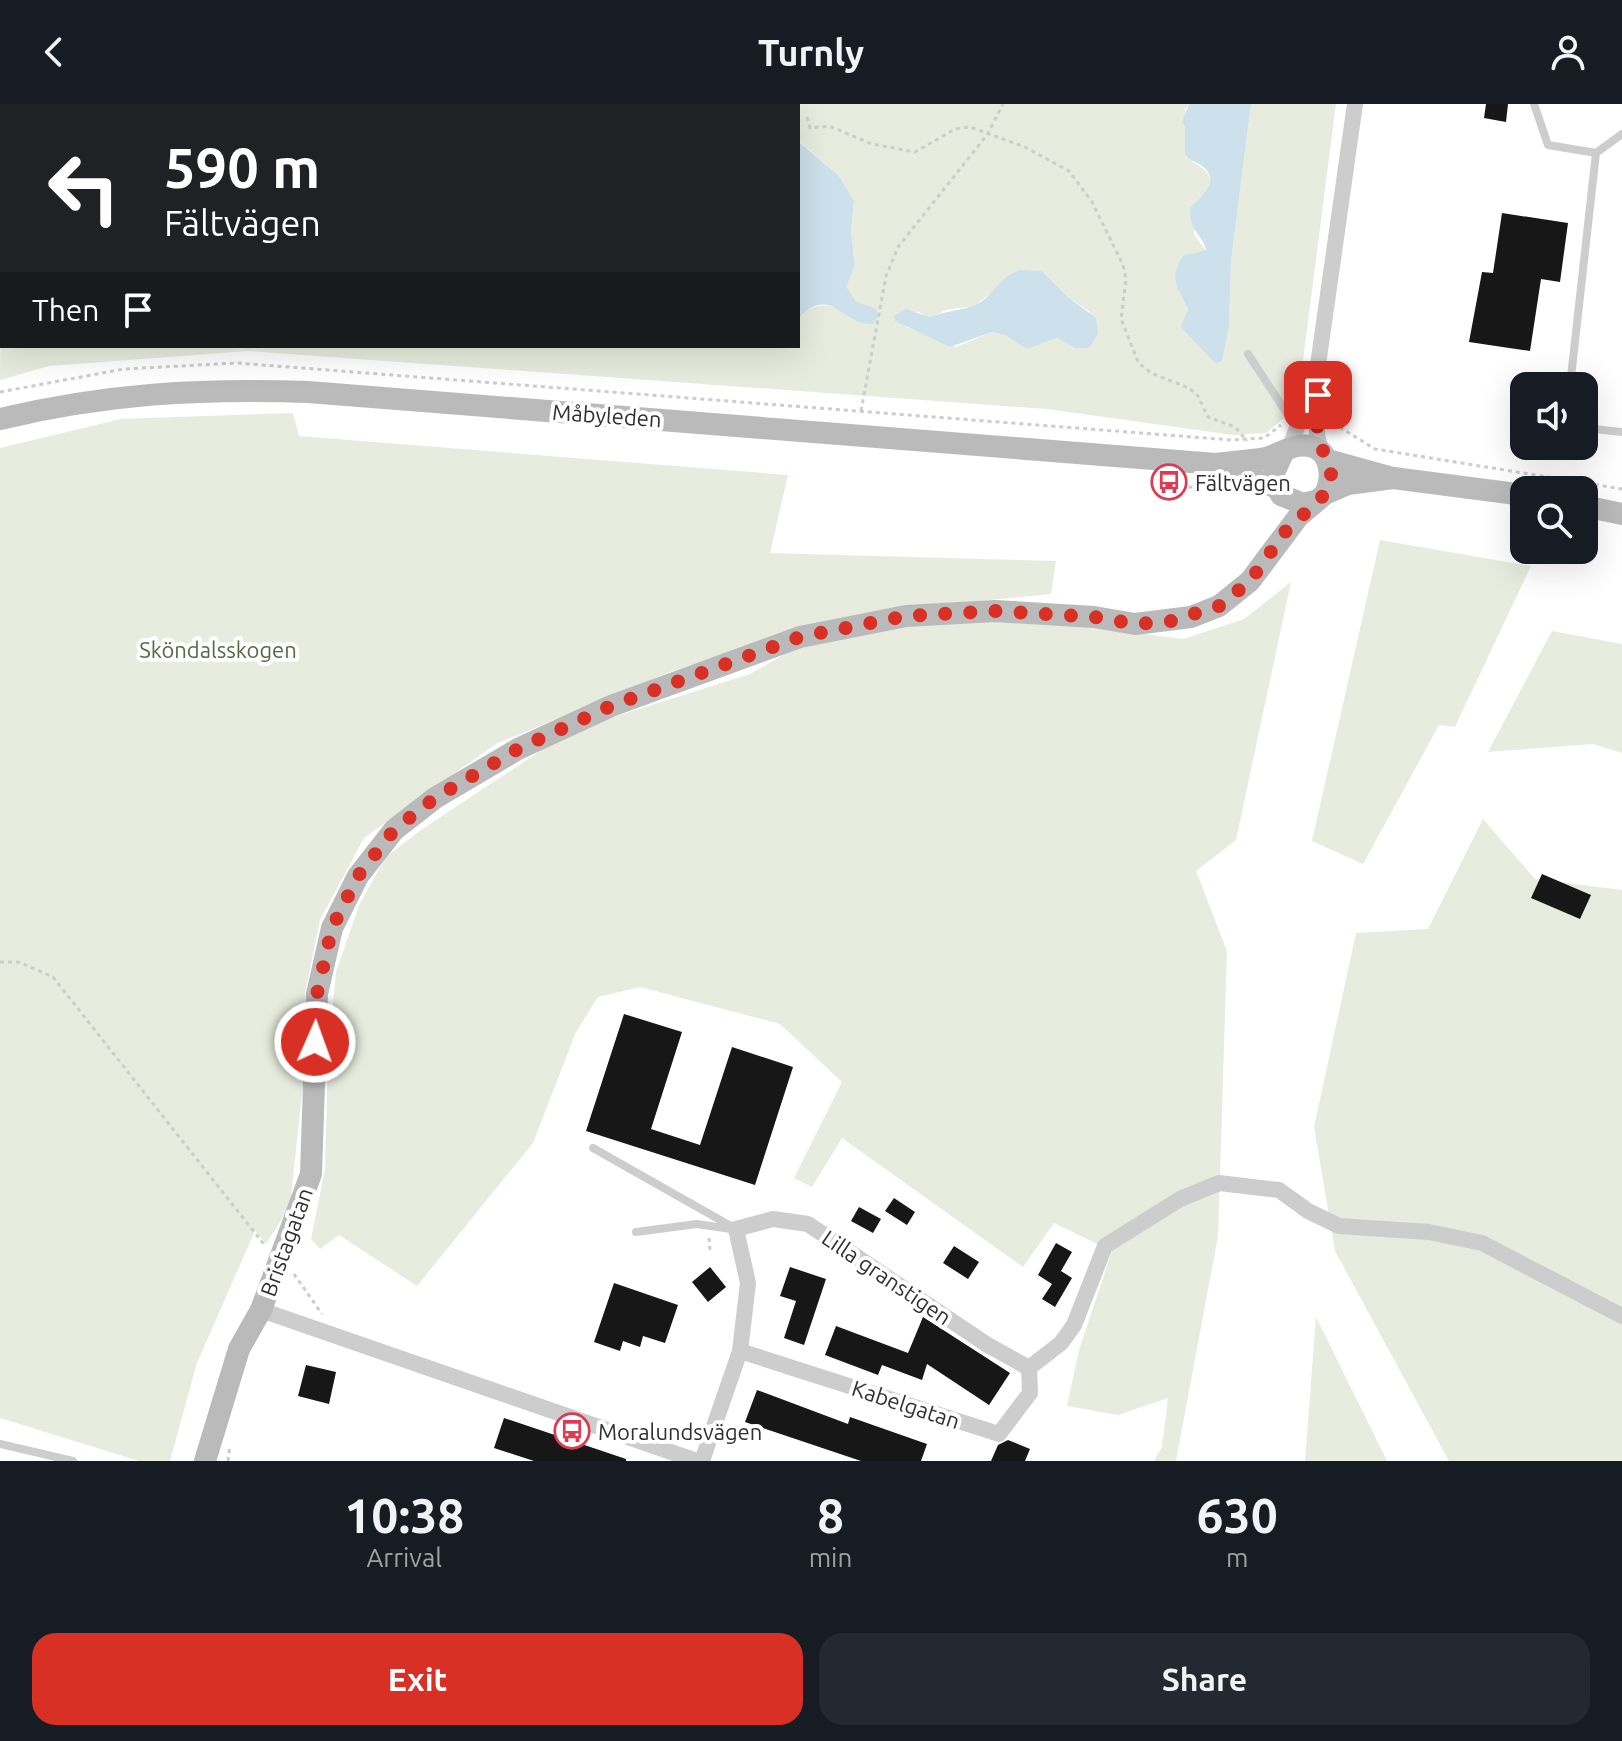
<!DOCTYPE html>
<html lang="en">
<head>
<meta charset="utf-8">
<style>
  :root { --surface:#171b24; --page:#242831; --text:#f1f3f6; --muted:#9ea1a6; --accent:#d93025 }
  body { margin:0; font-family:Ubuntu,sans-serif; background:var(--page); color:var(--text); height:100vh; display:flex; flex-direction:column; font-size:30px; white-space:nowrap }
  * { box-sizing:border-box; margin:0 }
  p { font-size:26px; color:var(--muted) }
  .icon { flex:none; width:44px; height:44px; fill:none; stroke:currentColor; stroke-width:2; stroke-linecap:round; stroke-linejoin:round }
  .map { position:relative; height:1357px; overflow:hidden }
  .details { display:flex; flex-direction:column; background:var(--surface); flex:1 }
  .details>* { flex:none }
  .banner { position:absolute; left:0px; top:0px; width:800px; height:244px; box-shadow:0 8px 32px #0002; background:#202124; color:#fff; overflow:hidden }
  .controls { position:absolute; left:1510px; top:268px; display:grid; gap:16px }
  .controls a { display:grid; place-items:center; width:88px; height:88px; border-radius:16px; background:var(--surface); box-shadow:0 8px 32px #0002; font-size:40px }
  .pin { position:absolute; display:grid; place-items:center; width:68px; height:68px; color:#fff; margin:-34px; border-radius:16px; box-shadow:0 4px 12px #0006 }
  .me { position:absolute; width:88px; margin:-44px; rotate:2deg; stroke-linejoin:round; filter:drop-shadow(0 0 6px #0008) }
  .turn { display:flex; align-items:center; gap:28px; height:168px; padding:0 32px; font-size:36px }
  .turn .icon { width:104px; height:104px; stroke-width:2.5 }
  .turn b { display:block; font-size:56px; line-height:68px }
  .then { display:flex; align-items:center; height:76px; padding:0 32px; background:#0003; gap:16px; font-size:30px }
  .eta { display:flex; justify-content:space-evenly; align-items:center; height:136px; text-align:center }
  .eta b { font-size:48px; font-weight:600; line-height:56px }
  .primary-button { display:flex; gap:16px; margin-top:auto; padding:16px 32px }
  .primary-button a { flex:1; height:92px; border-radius:24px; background:var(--accent); color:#fff; font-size:32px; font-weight:600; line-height:92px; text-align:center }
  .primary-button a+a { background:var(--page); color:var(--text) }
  header { display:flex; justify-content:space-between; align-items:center; height:104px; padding:0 32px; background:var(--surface); font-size:36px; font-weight:600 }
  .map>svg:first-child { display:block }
  .green { fill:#e7ecde; fill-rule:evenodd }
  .water { fill:#cce1eb }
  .building { fill:#171717 }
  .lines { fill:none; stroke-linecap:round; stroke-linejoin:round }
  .path { stroke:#cdcdcd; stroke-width:3; stroke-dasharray:4 4; stroke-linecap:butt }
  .lane { stroke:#cdcdcd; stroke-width:8 }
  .street { stroke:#cdcdcd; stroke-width:16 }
  .secondary { stroke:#bababa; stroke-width:22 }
  .route { stroke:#d93025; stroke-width:14; stroke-dasharray:0 25.2 }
  .labels { text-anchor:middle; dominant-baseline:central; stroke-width:8; stroke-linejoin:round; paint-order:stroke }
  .street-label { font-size:22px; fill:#303030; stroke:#fff }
  .poi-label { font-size:22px; fill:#303030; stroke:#fff; text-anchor:start }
  .park-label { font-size:22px; fill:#566a3f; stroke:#fff }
</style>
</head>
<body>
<header><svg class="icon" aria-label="back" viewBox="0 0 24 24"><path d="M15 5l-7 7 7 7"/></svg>Turnly<svg class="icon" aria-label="person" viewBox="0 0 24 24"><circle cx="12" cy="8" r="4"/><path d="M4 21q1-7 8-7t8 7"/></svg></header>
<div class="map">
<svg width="1622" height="1357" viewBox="0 0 1622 1357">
  <rect width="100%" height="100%" fill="#fff"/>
  <g class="green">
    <rect x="283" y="0" width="448" height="2"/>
    <path d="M785,0h404l-4,6 1,44c10,17 34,12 19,42l-7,5 -4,33 12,17 -23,45 5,13 -6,18 34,37 6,-3 7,-34 2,-65 20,-158h85l-39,303 -31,26 -33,2 -186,-26 -799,-58 -199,15 -49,14 2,-244v210h796v-27c19,-21 37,-15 57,1l21,-11 -20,-8 -11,-14 10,-22 -4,-33 3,-31 -15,-25 -41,-36v-34zM1021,166l21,1 27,27 21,14 -21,32 -5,-5 -14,-1 -24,11 -21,-14 -13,-3 -36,15 -50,-20 11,-16 13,7 16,-8 28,-4z"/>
    <polygon points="293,309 299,332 788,371 770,449 1056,457 1051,490 928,502 804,524 670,568 496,640 364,734 320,816 305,889 304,970 290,1102 266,1140 255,1127 197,1259 170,1357 139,1357 0,1314 0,344 121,315"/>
    <polygon points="1380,436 1531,462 1455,623 1439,621 1363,760 1312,737"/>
    <polygon points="1291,478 1236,736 1196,767 1227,847 1218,1132 1176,1357 1154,1357 1162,1343 1168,1294 1118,1311 1067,1302 1079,1246 1112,1147 1054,1119 1023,1163 842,1034 812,1083 794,1074 842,978 780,920 640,883 598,893 576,928 533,1039 417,1182 339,1131 320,1145 311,1135 325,1065 328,954 336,868 360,799 386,753 421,726 572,626 750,570 808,537 935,512 1068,520 1183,535 1244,515"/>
    <polygon points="1552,527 1622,540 1622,649 1593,640 1488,648"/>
    <polygon points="1483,715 1535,775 1622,786 1622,1357 1449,1357 1335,1147 1314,1023 1356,829 1428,825"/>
    <polygon points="1316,1213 1387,1357 1305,1357"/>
  </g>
  <g class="water">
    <path d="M1189,0h62l-20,158 -2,65 -7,34 -6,3 -35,-37 7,-18c-10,-22 -20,-30 -5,-53l23,-6c-4,-17 -16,-16 -16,-42 12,-11 32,-28 11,-43 -7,-4 -11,-4 -16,-11v-28l-3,-4z"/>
    <path d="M798,37l41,35 15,25 -3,31 4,33 -9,22 10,14 20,8 2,8 -5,7c-31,2 -42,-41 -75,-5z"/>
    <path d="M1021,166l21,1 27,27 27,20 2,16 -9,14h-14l-18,-10 -31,11 -21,-14 -13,-3 -42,15 -55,-26 -1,-5 12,-7 24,8c16,-6 33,-7 45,-12 19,-8 22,-28 46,-35z"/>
  </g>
  <g class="building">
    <polygon points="1486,0 1508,0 1506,18 1484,14"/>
    <polygon points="1502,109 1568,119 1560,178 1541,175 1530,247 1469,238 1482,168 1493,169"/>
    <polygon points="1542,770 1591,791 1580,815 1531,794"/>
    <polygon points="624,910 682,928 651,1025 700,1041 732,943 793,963 755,1081 586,1027"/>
    <polygon points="894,1094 915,1108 907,1121 885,1107"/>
    <polygon points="859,1103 881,1115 873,1129 851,1117"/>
    <polygon points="1056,1139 1072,1148 1061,1167 1072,1174 1055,1203 1042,1195 1052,1180 1038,1171"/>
    <polygon points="954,1142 979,1158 968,1175 943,1159"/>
    <polygon points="710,1163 726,1183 708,1198 692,1178"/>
    <polygon points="790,1163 826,1175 804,1241 784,1234 796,1197 780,1192"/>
    <polygon points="614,1179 678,1201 665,1239 643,1232 640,1243 623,1237 620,1247 594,1238"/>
    <polygon points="923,1213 1010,1269 989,1301 927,1260 922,1276 882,1261 878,1271 825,1251 836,1222 908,1249"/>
    <polygon points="306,1261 336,1268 329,1300 298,1292"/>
    <polygon points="757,1286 848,1320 850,1313 927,1340 921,1357 861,1357 745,1318"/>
    <polygon points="504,1314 626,1355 626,1357 534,1357 494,1344"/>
    <polygon points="1008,1336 1030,1345 1025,1357 991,1357 998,1341"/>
  </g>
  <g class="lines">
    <g class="path">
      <polyline points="807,13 810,24 829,22 872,40 915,48 955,25 970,23 1025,43 1069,67 1092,98 1123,161 1126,175 1121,215 1138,258 1151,269 1189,284 1198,292 1208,313 1235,323 1247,337"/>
      <polyline points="0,288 124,265 237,259 1231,336 1264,334 1281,321"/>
      <polyline points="861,307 886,172 898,143 987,31 1003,0"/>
      <polyline points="1333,319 1375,345 1622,385"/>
      <polyline points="1174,376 1188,383 1228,385"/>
      <polyline points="0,858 19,858 53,873 266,1143"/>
      <polyline points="709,1134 710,1146"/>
      <polyline points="294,1170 322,1210"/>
      <polyline points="228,1357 230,1341"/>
    </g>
    <g class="lane">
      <polyline points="1534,0 1548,41 1596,49"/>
      <polyline points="1248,250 1290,314"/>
      <polyline points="1570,282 1596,49 1622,30"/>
      <polyline points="1584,317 1594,325 1622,328"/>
      <polyline points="593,1044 736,1125"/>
      <polyline points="636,1128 697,1120 731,1125"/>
      <polyline points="0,1340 73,1357"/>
    </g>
    <g class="street">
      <polyline points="103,0 104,2"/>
      <polyline points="1289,345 1313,281"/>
      <polyline points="1322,348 1317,332 1317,268 1355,0"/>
      <polyline points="261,1206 697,1357"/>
      <polyline points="740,1247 999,1330 1030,1289 1029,1264"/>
      <polyline points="1029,1264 1061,1239 1074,1221 1105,1142 1180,1095 1219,1079 1279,1086 1308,1107 1339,1122 1429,1128 1482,1139 1622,1212"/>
      <polyline points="702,1357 740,1247 748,1179 736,1125 773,1115 808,1120 986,1240 1029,1264"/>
    </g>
    <g class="secondary">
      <path d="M0,315c105,-25 200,-31 308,-27l908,72c15,-2 30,-3 45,-5 14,-2 24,-11 37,-13 30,-5 38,27 27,48"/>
      <polyline points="1283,349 1273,371 1281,391 1303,400 1315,397"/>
      <polyline points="1328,356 1393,374 1524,391"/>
      <polyline points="1218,361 1277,384"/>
      <polyline points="1584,402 1622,410"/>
      <polyline points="205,1357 239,1245 261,1206 311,1070 317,890 332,824 358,772 394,726 435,694 518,645 611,602 800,533 906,512 995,507 1094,513 1135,520 1191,513 1219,502 1250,477 1298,413 1325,390 1348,380 1393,374"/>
    </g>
  </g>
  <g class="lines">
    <polyline class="route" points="315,938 317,890 332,824 358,772 394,726 435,694 518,645 611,602 800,533 906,512 995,507 1094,513 1135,520 1168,518 1219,502 1250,477 1285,428 1325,390 1331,378 1331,366 1317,332 1318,291"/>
  </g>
  <defs>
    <symbol id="bus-ring" viewBox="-11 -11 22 22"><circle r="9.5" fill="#fff" stroke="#de3b52" stroke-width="1.5"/><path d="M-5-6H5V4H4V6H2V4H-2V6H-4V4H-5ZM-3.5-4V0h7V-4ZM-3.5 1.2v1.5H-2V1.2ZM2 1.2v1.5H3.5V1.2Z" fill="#de3b52"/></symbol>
  </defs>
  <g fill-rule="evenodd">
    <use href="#bus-ring" x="1149" y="358" width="40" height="40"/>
    <use href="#bus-ring" x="552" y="1307" width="40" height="40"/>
  </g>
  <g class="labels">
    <g class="street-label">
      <text transform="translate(607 311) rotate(4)">Måbyleden</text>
      <text transform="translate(286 1138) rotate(-70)">Bristagatan</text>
      <text transform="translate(887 1173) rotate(34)">Lilla granstigen</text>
      <text transform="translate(906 1300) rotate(18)">Kabelgatan</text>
    </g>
    <g class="poi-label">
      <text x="1195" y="378">Fältvägen</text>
      <text x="598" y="1327">Moralundsvägen</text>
    </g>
    <g class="park-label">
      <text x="218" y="545">Sköndalsskogen</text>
    </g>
  </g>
</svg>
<div class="controls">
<a><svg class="icon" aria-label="sound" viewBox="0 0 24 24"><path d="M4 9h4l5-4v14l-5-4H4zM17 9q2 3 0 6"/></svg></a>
<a><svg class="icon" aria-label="search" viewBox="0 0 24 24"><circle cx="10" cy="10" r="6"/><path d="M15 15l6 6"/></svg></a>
</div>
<div class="pin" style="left:1318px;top:291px;background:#d93025"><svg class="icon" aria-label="arrive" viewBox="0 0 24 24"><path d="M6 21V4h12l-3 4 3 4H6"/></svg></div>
<svg class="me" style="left:315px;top:938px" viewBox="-20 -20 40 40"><circle r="17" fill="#d93025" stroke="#fff" stroke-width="3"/><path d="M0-11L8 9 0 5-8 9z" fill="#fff"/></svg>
<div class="banner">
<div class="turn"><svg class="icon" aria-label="left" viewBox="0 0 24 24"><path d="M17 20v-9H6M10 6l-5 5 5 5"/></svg><div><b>590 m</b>Fältvägen</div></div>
<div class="then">Then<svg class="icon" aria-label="arrive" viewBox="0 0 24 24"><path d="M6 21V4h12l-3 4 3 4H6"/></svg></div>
</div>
</div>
<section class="details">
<div class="eta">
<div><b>10:38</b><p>Arrival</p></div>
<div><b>8</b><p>min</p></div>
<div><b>630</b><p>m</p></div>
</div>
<div class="primary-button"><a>Exit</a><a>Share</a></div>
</section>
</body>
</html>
